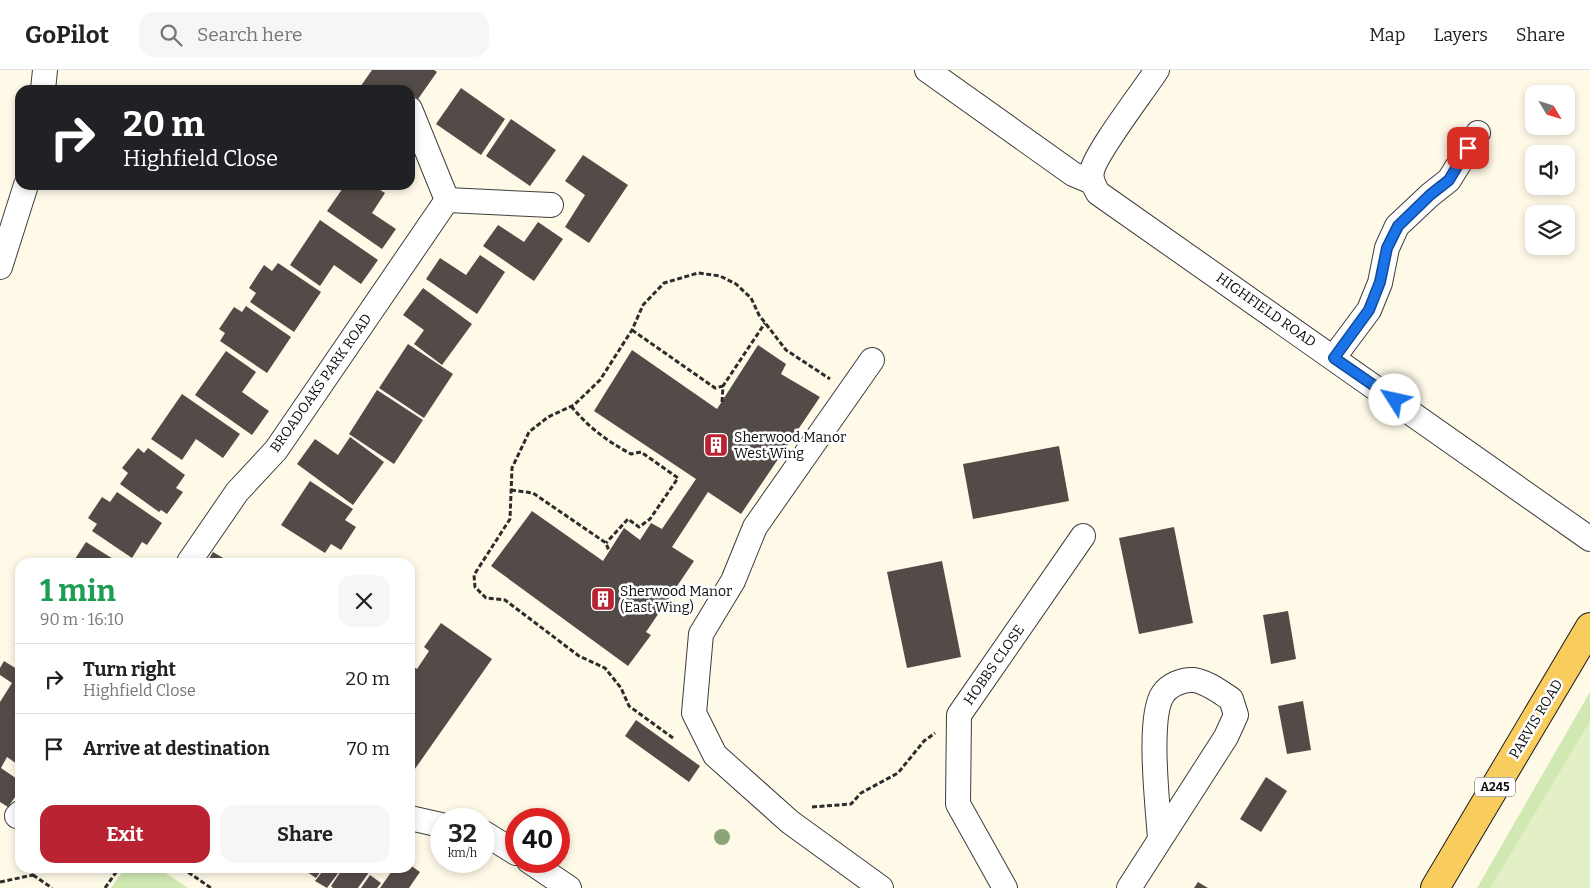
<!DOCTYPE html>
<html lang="en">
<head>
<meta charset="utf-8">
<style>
  :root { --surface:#fff; --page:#f6f6f6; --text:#222; --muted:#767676; --line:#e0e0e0; --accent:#ba2332 }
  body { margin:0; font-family:Bitter,serif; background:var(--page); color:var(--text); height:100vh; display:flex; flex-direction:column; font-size:19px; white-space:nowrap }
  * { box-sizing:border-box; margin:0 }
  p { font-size:16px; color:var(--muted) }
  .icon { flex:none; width:28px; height:28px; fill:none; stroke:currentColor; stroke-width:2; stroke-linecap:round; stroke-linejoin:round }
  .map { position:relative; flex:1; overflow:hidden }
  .side { position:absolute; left:15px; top:488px; width:400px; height:315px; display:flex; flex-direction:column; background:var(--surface); border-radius:15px; box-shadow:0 2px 8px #0003 }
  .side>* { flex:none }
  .hud { position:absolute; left:15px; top:15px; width:400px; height:105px; border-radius:15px; box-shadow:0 2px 8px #0003; background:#202124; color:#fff; overflow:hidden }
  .needle { width:32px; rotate:128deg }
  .tools { position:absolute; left:1525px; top:15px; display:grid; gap:10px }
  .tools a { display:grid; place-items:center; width:50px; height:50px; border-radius:10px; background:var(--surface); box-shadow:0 2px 8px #0003; font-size:25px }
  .speed { position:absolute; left:430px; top:738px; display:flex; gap:10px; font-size:25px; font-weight:700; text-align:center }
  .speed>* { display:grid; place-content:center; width:65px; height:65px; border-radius:50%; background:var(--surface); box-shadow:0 2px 8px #0003; line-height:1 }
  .speed small { font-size:12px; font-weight:400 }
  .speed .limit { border:8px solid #d22; background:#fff; color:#111 }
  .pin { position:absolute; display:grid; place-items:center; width:42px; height:42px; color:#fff; margin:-21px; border-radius:10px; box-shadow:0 2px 8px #0006 }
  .me { position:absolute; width:55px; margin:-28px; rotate:305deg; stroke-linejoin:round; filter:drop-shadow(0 0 4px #0008) }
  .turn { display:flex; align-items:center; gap:18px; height:105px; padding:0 25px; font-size:22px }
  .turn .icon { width:65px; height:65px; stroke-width:2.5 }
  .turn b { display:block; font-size:35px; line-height:42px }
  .round { display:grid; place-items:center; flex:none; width:52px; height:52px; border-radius:15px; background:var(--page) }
  .summary { display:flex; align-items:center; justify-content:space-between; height:85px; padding:0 25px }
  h1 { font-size:30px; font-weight:700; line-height:38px; color:#1e9e55 }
  .cta { display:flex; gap:10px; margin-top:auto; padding:10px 25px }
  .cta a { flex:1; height:58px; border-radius:15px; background:var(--accent); color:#fff; font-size:20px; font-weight:700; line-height:58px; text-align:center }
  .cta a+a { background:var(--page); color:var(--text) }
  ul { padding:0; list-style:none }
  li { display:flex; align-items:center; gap:15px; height:70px; padding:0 25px; border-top:1px solid var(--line) }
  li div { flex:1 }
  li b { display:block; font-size:19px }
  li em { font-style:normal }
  header { display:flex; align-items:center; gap:30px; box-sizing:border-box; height:70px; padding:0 25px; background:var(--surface); border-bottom:1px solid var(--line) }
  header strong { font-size:24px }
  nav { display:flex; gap:28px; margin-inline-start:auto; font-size:18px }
  .search { width:350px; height:45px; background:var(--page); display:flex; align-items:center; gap:12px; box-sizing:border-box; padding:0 18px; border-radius:15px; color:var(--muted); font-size:19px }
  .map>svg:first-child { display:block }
  .green { fill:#d1e8b3 }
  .pitch { fill:#e3efc5 }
  .building { fill:#534b47 }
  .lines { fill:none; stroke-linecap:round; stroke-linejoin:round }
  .minor-casing { stroke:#3e3e3e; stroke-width:26 }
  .major-casing { stroke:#1c1c1c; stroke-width:30 }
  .path { stroke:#2d2d2d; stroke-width:3; stroke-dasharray:5 2.5; stroke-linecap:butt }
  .minor { stroke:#fff; stroke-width:24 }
  .major { stroke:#f9cc5e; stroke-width:28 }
  .tree { fill:#8ca578 }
  .route-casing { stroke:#114b97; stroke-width:12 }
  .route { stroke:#1a73e8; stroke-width:9 }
  .labels { text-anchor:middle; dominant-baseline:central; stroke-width:5; stroke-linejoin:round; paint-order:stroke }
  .shield { fill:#fff; stroke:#545454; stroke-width:1 }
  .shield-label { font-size:12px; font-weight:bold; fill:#0b0b0b }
  .street-label { font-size:14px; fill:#0b0b0b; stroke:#fff }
  .poi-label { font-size:14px; fill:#0b0b0b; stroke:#fff; text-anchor:start }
</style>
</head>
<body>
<header>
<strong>GoPilot</strong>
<div class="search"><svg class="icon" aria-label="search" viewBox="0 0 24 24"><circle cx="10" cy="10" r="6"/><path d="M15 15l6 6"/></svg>Search here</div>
<nav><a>Map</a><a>Layers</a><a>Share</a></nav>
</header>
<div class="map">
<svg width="1590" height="818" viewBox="0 0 1590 818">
  <rect width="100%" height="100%" fill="#fff9e8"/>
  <g class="green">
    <polygon points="1590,622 1590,818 1477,818"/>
    <polygon points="125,798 158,798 188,818 111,818"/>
  </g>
  <polygon class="pitch" points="1590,651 1590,818 1490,818"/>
  <g class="building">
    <polygon points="372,0 434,0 437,2 418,29 410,23 410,20 399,16 397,20 358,20"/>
    <polygon points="461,18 505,49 481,85 436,54"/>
    <polygon points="511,49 556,80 530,116 486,86"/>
    <polygon points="583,85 628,115 589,173 565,157 585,125 565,111"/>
    <polygon points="345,115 372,115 385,123 372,143 396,159 382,179 327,141"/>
    <polygon points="320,150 378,190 361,214 334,195 320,216 290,195"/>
    <polygon points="538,152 563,169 534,211 483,176 498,155 524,172"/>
    <polygon points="480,185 505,202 477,244 426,209 440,188 466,205"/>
    <polygon points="278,193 321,222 294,262 250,232 256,223 249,218 264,195 272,201"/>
    <polygon points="423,218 472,254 442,295 414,274 424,260 403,245"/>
    <polygon points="246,236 291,267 267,303 220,271 225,263 219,259 234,237 242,242"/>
    <polygon points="408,274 453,304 424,348 379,318"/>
    <polygon points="758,275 786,294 781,304 820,327 741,444 708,422 672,477 694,491 646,562 651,565 628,596 491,496 532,441 603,491 624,458 640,470 651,453 662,459 696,409 594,341 632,280 717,339"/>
    <polygon points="226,281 256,302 242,322 269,341 252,365 195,325"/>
    <polygon points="377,320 423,350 394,394 349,364"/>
    <polygon points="182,324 240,364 223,388 196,369 182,390 151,369"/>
    <polygon points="350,367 384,392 353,435 297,394 315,369 338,385"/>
    <polygon points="1059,376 1069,431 973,449 963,394"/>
    <polygon points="138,378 144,383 148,378 185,405 176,418 183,422 167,444 161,440 159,442 120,414 128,403 122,398"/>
    <polygon points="310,411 353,439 345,450 356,457 341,480 331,474 325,483 281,455"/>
    <polygon points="117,422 162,453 147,475 142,472 132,488 92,461 97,454 88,448 102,427 110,432"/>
    <polygon points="1174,457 1193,553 1139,564 1119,468"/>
    <polygon points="86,472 118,492 73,492"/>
    <polygon points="213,482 230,492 207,492"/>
    <polygon points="942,491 961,587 907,598 887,502"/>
    <polygon points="1288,541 1296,589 1271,594 1263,545"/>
    <polygon points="441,553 492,589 410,706 410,599 412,596 417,599 429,581 424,577"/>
    <polygon points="4,591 20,601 20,696 7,687 1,698 20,711 20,720 8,737 0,732 0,632 12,613 0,605 0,598"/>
    <polygon points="1303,631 1311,680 1287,684 1278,636"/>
    <polygon points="636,650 700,696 689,712 625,666"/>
    <polygon points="1266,707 1287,721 1261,762 1240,749"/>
    <polygon points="410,795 420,802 409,818 380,818 394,798 410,798"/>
    <polygon points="301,798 323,798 316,808"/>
    <polygon points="325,798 342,798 327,818 315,811"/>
    <polygon points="343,798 372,798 358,818 333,818 331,816"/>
    <polygon points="370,805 381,813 377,818 361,818"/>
    <polygon points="1198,812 1208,818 1194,818"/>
  </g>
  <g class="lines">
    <defs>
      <g id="minor">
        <polyline points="927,0 1073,104 1092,112"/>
        <path d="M1157,0c-13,20 -61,82 -65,101 -2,8 2,15 6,22l492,346"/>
        <polyline points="43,20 45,0"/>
        <polyline points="410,39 447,130"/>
        <polyline points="447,130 551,135"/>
        <polyline points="0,197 26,115"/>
        <polyline points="1334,287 1369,240 1380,213 1387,178 1397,156 1430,125 1449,110 1478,63"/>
        <polyline points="872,290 755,457 733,511 701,564 694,643 715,685 790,752 881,818"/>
        <polyline points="189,492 237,422 276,380 447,130"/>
        <polyline points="17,746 20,743"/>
        <polyline points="410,748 441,755"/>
        <polyline points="484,763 516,783"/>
        <polyline points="529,791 569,818"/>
        <polyline points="1005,818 958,734 959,645 1083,466"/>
        <path d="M1129,818l97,-151 10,-22 -5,-16c-11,-7 -24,-17 -37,-19 -11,-1 -25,5 -31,14 -16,23 -5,114 -3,145"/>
      </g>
      <polyline id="major" points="1435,818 1590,557"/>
    </defs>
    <use href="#minor" class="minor-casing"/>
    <use href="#major" class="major-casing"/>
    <g class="path">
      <polyline points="632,260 715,318 723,316"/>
      <polyline points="722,332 723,316 765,253"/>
      <path d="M571,336c17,21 36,35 60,48l10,-2 37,26 -28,41 -11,8 -11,-8 -22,24"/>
      <polyline points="511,420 533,423 606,473 609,481"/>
      <polyline points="673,668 629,636 621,618 605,598 579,586 505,530 486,528 475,517 474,505 510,449 512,398 529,362 548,347 574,335 600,310 632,260 643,235 664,213 698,203 720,206 736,214 751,228 759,245 786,280 830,309"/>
      <polyline points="812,737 851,734 861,723 898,703 924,671 935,663"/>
      <polyline points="182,798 211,818"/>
      <polyline points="33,805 52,818"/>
      <polyline points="0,812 33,805 35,798"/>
      <polyline points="105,818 119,798"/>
    </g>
    <use href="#minor" class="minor"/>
    <use href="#major" class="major"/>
  </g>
  <circle class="tree" cx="722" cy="767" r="8"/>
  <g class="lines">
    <defs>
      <polyline id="route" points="1395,330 1334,288 1369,240 1380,212 1387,178 1398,156 1430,125 1449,110 1468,78"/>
    </defs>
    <use href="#route" class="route-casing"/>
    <use href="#route" class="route"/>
  </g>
  <defs>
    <symbol id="building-square" viewBox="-11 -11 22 22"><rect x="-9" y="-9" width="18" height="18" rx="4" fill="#ba2332" stroke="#fff"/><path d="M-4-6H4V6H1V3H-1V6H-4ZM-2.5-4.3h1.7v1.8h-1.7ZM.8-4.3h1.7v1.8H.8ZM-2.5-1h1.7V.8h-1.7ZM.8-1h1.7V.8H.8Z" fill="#fff"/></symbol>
  </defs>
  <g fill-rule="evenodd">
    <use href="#building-square" x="702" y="361" width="28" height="28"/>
    <use href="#building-square" x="589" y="515" width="28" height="28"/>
  </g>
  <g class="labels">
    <rect class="shield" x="1475" y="707.5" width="40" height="19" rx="4"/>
    <g class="shield-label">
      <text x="1495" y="717">A245</text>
    </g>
    <g class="street-label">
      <text transform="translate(1266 240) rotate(35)">HIGHFIELD ROAD</text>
      <text transform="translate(321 313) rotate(-55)">BROADOAKS PARK ROAD</text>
      <text transform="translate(994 595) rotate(-55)">HOBBS CLOSE</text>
      <text transform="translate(1536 649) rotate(-59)">PARVIS ROAD</text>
    </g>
    <g class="poi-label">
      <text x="734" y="367">Sherwood Manor<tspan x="734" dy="16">West Wing</tspan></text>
      <text x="620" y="521">Sherwood Manor<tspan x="620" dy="16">(East Wing)</tspan></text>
    </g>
  </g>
</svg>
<div class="tools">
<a><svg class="needle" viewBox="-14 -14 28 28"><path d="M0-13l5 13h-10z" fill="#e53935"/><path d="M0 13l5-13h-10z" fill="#767676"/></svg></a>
<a><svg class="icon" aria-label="sound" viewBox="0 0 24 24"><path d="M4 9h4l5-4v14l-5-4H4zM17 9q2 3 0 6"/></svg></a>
<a><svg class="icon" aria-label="layers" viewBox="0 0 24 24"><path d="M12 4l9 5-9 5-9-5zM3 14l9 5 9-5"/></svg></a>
</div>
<div class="speed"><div>32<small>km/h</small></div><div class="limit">40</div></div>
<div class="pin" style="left:1468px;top:78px;background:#d93025"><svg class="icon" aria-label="arrive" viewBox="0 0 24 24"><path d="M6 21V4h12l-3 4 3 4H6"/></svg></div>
<svg class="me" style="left:1395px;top:330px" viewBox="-20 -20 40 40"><circle r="19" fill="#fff"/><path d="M0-13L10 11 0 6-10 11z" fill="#1a73e8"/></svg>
<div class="hud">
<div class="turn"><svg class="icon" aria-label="right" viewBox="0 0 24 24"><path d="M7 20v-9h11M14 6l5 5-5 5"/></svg><div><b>20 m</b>Highfield Close</div></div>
</div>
<section class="side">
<div class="summary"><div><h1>1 min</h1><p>90 m · 16:10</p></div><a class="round"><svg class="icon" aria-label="close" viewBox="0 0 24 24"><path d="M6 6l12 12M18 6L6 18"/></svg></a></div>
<ul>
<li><svg class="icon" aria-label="right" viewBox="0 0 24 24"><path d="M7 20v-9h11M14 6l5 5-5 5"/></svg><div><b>Turn right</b><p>Highfield Close</p></div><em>20 m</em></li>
<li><svg class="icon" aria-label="arrive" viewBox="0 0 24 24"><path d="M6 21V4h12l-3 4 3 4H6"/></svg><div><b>Arrive at destination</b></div><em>70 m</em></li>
</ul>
<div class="cta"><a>Exit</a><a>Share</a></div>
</section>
</div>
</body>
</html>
